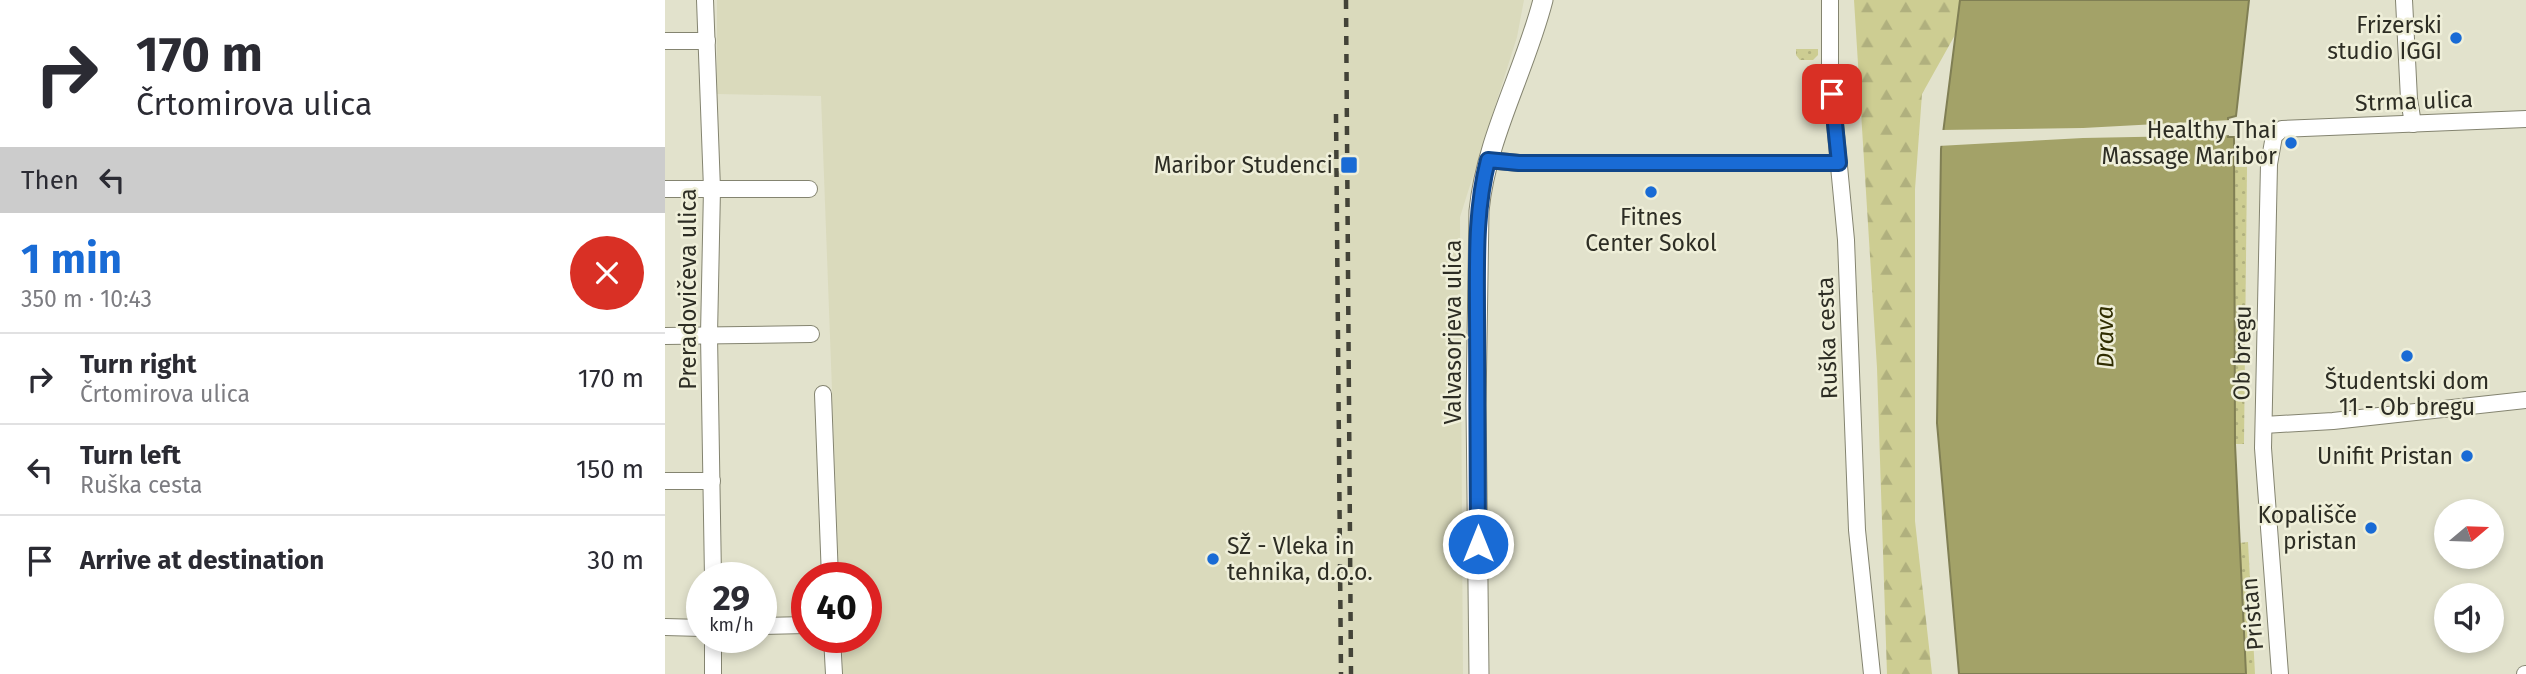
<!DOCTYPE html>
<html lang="en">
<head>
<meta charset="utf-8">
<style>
  :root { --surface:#fff; --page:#f2f2f3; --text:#2b2b33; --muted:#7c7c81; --line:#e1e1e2; --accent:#196bd5 }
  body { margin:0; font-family:"Fira Sans",sans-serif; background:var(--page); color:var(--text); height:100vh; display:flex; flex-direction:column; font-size:26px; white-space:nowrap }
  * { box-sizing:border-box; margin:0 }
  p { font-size:23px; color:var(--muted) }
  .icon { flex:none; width:38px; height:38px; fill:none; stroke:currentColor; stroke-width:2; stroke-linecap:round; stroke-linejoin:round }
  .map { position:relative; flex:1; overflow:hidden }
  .side { display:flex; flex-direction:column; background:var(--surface); width:665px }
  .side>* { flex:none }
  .top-card { background:#fff; color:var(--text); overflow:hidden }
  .needle { width:46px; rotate:71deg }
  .controls { position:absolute; left:1769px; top:499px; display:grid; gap:14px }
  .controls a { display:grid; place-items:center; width:70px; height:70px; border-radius:50%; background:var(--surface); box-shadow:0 4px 10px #0003; font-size:35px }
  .speed { position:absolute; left:21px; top:562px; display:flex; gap:14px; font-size:35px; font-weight:700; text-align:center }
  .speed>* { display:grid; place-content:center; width:91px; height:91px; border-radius:50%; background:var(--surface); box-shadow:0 4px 10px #0003; line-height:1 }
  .speed small { font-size:18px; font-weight:400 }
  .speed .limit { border:10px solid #d22; background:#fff; color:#111 }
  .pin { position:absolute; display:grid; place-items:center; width:60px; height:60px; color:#fff; margin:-30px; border-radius:14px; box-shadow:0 4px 10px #0006 }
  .me { position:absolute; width:77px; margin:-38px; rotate:0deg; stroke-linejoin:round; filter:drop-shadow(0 0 5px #0008) }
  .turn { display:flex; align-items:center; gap:24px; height:147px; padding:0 21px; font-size:32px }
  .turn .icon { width:91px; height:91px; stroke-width:2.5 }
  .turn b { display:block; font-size:49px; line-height:60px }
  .then { display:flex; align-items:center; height:66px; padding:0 21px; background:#0003; gap:14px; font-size:26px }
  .round { display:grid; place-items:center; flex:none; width:74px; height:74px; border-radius:37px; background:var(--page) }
  .head { display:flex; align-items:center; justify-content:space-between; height:119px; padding:0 21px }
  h1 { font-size:42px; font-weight:700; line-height:52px; color:var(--accent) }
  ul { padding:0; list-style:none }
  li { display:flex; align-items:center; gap:21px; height:91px; padding:0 21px; border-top:2px solid var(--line) }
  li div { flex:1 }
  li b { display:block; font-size:26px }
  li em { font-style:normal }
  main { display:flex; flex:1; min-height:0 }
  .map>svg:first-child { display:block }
  .built { fill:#dadabc }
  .grass { fill:url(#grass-dots) }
  .forest { fill:url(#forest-firs) }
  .water { fill:#a3a268; stroke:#807f54; stroke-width:2 }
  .pier { fill:#e2e2cc }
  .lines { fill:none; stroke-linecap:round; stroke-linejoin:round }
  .minor-casing { stroke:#848470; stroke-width:18 }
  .tertiary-casing { stroke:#848470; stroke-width:21 }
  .minor { stroke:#fff; stroke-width:16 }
  .tertiary { stroke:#fff; stroke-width:19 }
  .rail { stroke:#434338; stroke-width:4.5; stroke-dasharray:9 9; stroke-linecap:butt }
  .route-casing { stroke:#10468a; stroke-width:18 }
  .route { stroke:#196bd5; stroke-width:12 }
  .poi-dot { fill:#196bd5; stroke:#efefd9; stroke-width:2.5 }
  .labels { text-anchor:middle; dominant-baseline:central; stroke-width:5; stroke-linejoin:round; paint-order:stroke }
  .poi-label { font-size:23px; fill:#2d2d24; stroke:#efefd9; text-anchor:end }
  .street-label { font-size:23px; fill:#2d2d24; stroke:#efefd9 }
  .water-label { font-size:24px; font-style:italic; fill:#2f2d00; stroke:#efefd9 }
</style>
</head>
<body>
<main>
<section class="side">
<div class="top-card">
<div class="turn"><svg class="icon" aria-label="right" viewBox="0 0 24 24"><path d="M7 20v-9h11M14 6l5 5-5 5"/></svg><div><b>170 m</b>Črtomirova ulica</div></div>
<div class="then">Then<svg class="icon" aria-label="left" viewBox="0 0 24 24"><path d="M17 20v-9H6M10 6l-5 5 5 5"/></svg></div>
</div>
<div class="head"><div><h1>1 min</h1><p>350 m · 10:43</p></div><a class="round" style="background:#d93025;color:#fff"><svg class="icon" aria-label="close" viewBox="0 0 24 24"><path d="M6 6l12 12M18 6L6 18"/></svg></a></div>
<ul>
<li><svg class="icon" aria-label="right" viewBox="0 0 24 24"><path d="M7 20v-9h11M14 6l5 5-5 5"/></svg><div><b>Turn right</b><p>Črtomirova ulica</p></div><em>170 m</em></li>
<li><svg class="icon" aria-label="left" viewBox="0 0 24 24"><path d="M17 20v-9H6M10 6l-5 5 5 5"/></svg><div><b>Turn left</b><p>Ruška cesta</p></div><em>150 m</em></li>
<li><svg class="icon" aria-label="arrive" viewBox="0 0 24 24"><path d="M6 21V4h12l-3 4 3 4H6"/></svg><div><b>Arrive at destination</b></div><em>30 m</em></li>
</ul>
</section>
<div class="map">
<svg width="1861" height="674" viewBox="0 0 1861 674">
  <defs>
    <pattern id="grass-dots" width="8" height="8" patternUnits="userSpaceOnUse" patternTransform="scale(1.75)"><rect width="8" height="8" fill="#cdcd92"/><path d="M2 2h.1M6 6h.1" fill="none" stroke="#b0b07e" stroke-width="1.8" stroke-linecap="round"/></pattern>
    <pattern id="forest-firs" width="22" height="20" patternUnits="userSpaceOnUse" patternTransform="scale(1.75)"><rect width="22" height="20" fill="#cdcd92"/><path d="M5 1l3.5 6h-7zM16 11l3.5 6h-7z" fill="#b0b07e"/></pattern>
  </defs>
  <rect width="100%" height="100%" fill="#e2e2cc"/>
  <polygon class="built" points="52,0 859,0 852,37 795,217 798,674 178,674 177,637 201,637 201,578 174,577 156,96 52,94"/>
  <g class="grass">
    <polygon points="1131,49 1153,49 1153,55 1148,60 1135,60 1131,55"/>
    <polygon points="1570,167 1582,167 1579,444 1570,444"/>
    <polygon points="1583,542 1590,674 1581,674 1574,543"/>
  </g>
  <polygon class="forest" points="1189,0 1295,0 1290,35 1257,94 1250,189 1250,521 1267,674 1222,674 1212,368"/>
  <polygon class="water" points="1295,0 1584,0 1571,116 1563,118 1563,137 1569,137 1570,444 1581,674 1294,674 1272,423 1276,149"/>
  <polygon class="pier" points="1566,120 1567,133 1573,135 1418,138 1273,146 1275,130 1418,128"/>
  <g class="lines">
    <defs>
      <g id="minor">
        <polyline points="40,0 47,189 44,335 48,578"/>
        <polyline points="1165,0 1165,71 1181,240 1192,530 1207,674"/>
        <polyline points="1739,0 1744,99 1748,124"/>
        <polyline points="0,41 42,41"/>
        <polyline points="823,160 854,163 1174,163"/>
        <polyline points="0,189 144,189"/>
        <polyline points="0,336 146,334"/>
        <polyline points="158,394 165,578"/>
        <polyline points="1599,425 1668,421 1861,400"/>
        <polyline points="0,481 47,481"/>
        <polyline points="96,626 142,625"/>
        <polyline points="0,627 37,628"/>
        <polyline points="48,637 48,674"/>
        <polyline points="167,637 169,674"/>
        <polyline points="1615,674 1598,448 1604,164 1609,136 1617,129 1861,119"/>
        <polyline points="1860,674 1861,674"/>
      </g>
      <path id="tertiary" d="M814,674l-3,-269 3,-194c7,-73 46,-140 64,-211"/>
    </defs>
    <use href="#minor" class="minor-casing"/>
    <use href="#tertiary" class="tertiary-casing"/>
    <use href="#minor" class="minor"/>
    <use href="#tertiary" class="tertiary"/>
    <g class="rail">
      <polyline points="681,0 686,674"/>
      <polyline points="671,114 676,674"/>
    </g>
  </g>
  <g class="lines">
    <defs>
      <path id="route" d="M813,544c0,-77 -1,-153 -1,-230 0,-52 -2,-103 11,-154l31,3h320l-7,-69"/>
    </defs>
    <use href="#route" class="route-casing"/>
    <use href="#route" class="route"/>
  </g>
  <g class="poi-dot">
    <circle cx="1791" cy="38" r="7"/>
    <circle cx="1626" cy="143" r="7"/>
    <rect x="675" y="156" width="18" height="18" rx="3.5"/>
    <circle cx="986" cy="192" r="7"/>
    <circle cx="1742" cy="356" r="7"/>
    <circle cx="1802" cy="456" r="7"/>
    <circle cx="1706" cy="528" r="7"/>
    <circle cx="548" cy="559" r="7"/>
  </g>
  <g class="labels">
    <g class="poi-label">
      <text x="1777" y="25">Frizerski<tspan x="1777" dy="26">studio IGGI</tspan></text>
      <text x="1612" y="130">Healthy Thai<tspan x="1612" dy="26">Massage Maribor</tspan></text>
      <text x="668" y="165">Maribor Studenci</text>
      <text x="986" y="217" text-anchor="middle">Fitnes<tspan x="986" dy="26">Center Sokol</tspan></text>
      <text x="1742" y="381" text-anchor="middle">Študentski dom<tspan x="1742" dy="26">11 - Ob bregu</tspan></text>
      <text x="1788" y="456">Unifit Pristan</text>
      <text x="1692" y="515">Kopališče<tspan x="1692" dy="26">pristan</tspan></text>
      <text x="562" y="546" text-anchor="start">SŽ - Vleka in<tspan x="562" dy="26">tehnika, d.o.o.</tspan></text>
    </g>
    <g class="street-label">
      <text transform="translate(1749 101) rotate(-2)">Strma ulica</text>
      <text transform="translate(23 289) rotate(-90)">Preradovičeva ulica</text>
      <text transform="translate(788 332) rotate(-90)">Valvasorjeva ulica</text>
      <text transform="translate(1162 338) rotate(-92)">Ruška cesta</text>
      <text transform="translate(1577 353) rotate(-89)">Ob bregu</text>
      <text transform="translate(1587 614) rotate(-95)">Pristan</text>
    </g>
    <g class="water-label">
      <text transform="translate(1440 337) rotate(-91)">Drava</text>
    </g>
  </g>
</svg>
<div class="controls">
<a><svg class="needle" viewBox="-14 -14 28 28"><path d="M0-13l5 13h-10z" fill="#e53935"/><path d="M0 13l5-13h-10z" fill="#7c7c81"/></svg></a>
<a><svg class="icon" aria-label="sound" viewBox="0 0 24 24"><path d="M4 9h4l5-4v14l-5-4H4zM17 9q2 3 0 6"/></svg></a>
</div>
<div class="speed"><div>29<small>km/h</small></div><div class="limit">40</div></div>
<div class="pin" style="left:1167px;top:94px;background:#d93025"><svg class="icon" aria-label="arrive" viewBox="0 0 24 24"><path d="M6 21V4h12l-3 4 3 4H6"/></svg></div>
<svg class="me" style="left:813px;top:544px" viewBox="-20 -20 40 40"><circle r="17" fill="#196bd5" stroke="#fff" stroke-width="3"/><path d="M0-11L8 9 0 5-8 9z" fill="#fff"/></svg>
</div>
</main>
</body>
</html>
